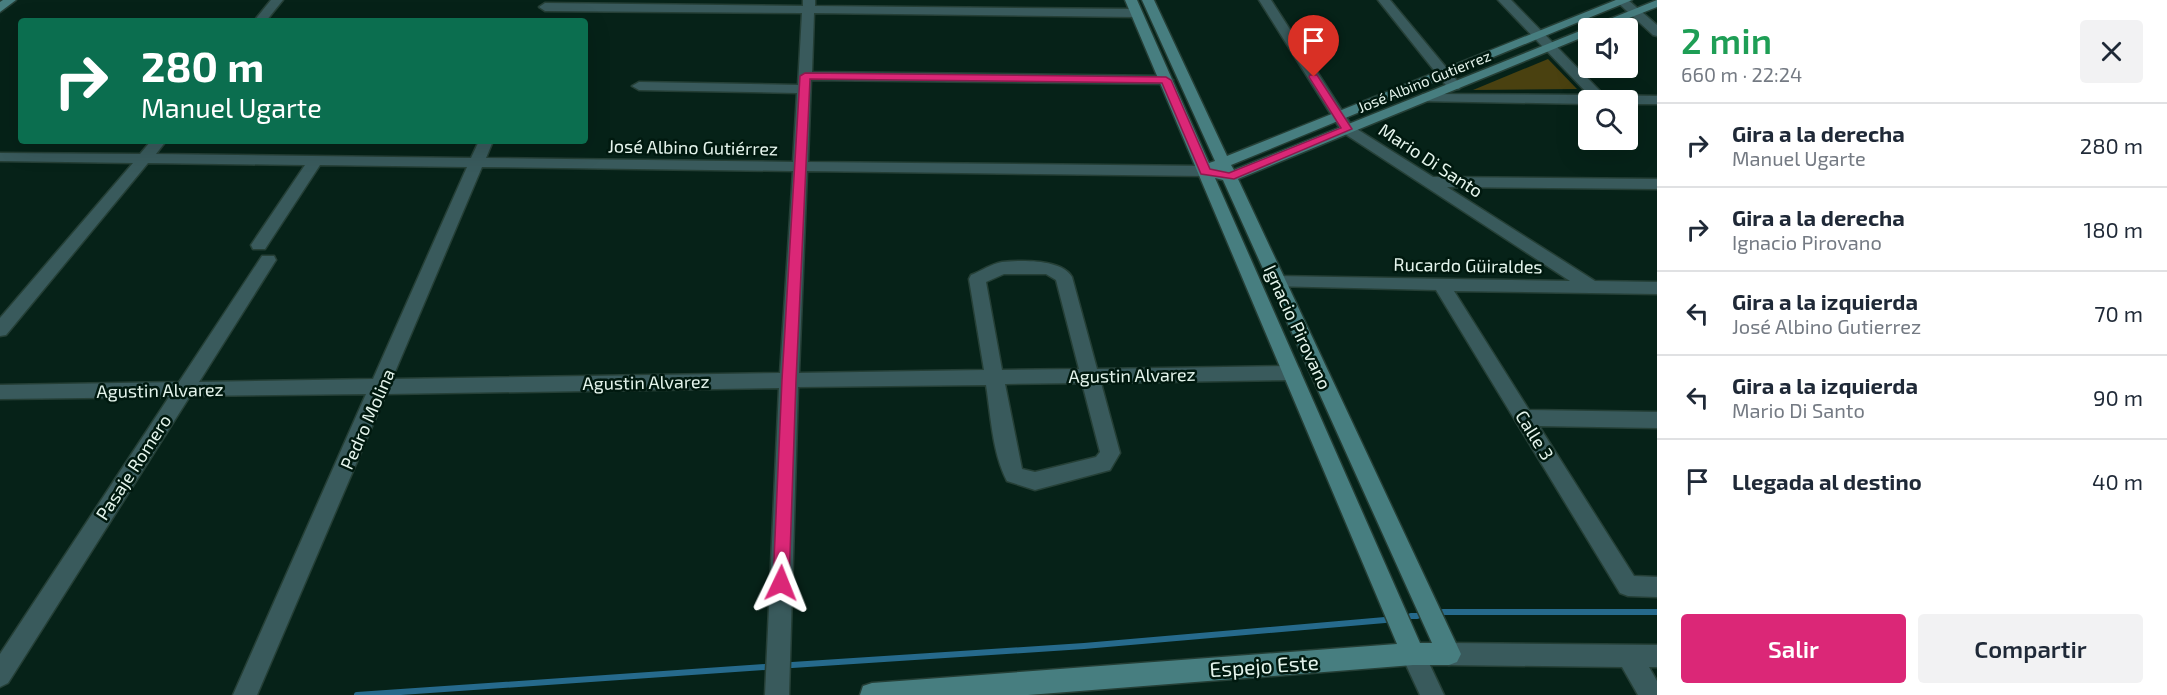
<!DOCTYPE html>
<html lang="es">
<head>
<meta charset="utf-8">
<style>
  :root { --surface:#fff; --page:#f2f2f3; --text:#1f2937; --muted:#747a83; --line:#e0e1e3; --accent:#db2777 }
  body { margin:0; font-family:"Exo 2",sans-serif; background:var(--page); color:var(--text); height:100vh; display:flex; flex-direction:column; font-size:22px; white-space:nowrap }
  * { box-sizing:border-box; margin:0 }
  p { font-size:20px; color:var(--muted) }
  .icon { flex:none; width:33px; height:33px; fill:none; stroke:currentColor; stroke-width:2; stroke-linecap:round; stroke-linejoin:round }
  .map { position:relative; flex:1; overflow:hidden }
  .sheet { display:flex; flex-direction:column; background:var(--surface); width:510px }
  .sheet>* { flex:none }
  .banner { position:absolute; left:18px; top:18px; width:570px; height:126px; border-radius:6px; box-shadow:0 6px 24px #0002; background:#0b6e4f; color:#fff; overflow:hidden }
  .controls { position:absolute; left:1578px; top:18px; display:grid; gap:12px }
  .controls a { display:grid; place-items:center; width:60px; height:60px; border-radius:6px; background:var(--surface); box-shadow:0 6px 24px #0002; font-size:30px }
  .pin { position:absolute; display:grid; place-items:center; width:51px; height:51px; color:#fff; margin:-62px -26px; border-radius:50% 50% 50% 0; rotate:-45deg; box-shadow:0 0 6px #0007 }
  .pin .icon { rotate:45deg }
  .me { position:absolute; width:66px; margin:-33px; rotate:2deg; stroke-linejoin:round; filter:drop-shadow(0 0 4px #0008) }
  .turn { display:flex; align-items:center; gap:21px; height:126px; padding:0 24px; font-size:27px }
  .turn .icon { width:78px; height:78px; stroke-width:2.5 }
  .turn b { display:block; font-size:42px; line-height:51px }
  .round { display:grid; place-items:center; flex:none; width:63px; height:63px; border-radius:6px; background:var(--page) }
  .overview { display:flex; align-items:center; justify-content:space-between; height:102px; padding:0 24px }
  h1 { font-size:36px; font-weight:600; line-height:45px; color:#1e9e55 }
  .button { display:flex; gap:12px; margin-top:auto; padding:12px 24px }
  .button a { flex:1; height:69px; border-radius:6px; background:var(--accent); color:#fff; font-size:24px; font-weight:600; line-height:69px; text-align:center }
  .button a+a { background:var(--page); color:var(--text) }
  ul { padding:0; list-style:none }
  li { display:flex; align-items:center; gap:18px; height:84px; padding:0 24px; border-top:2px solid var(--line) }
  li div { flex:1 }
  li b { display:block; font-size:22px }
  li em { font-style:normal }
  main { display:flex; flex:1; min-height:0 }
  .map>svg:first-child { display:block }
  .green { fill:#4a4110 }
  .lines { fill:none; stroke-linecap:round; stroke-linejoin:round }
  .stream { stroke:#266a8c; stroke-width:6 }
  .street-casing { stroke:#253f36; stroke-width:3 }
  .secondary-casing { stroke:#253f36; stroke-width:3 }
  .street { fill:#395a5c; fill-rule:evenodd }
  .secondary { fill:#477e80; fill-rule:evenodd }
  .route { fill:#db2777; stroke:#8e194d; stroke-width:1.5 }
  .labels { text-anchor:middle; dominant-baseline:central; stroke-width:5; stroke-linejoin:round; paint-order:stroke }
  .far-street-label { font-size:15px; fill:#e4f4ec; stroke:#00190f }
  .street-label { font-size:18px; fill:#e4f4ec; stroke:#00190f }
  .near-street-label { font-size:21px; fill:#e4f4ec; stroke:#00190f }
</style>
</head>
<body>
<main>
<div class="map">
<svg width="1657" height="695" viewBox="0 0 1657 695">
  <rect width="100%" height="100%" fill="#062218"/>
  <polygon class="green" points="1548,59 1577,89 1473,90"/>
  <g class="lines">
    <g class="stream">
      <polyline points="1443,612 1657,612"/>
      <polyline points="1411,616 1417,616"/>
      <polyline points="792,665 1084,646 1385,620"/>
      <polyline points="357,695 765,667"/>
    </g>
    <defs>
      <g id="street">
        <polygon points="271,0 283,0 266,21 254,21"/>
        <path d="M803,0h12v6l321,3 6,4 -6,4 -322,-4 -2,59 354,4 7,4 -7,4 -355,-4 -3,82 397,4 7,5 -7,5 -398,-5 -8,202 185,-3 -15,-91 2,-4c10,-4 20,-11 31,-13 19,-2 60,-3 70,15l25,92 195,-3 7,2 2,5 -2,5 -7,2 -191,3 19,70 -10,17 -75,20 -28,-9c-15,-29 -16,-65 -21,-96l-188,2 -9,308h-24l14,-307 -393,6 -129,301h-24l133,-301 -176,2 -182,287 -8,4v-33l169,-257 -169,2v-14l179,-3 83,-126h12l2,4 -77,122 174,-3 94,-212 -147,-2 -55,84h-12l-2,-4 54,-80 -157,-2 -142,172 -6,1v-18l133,-155 -133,-2v-8l140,1 11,-13h15l-10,13 315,4 8,-17h14l-7,17 307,4 4,-69 -158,-3 -7,-4 7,-4 159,3 4,-72 -257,-2 -6,-4 6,-4 258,3zM482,167l311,4 -13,202 -388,6zM1004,274h42l10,6 23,89 -77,1 -16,-88zM1082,383l18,69 -4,5 -61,15 -13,-3 -17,-85z"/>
        <polygon points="1259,0 1271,0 1352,126 1433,177 1657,179 1657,189 1447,187 1595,281 1657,282 1657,294 1454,291 1529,410 1657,412 1657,428 1539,426 1634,576 1657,577 1657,597 1628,596 1620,593 1436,290 1271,286 1269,282 1271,278 1277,276 1570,281 1342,132"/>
        <polygon points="1378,0 1390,0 1459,83 1461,86 1459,89 1449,89"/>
        <polygon points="1498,0 1511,0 1604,95 1657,96 1657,104 1628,104 1628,100 1588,100 1588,104 1418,101 1416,98 1423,94 1589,95"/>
        <polygon points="1615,0 1628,0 1657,25 1657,36 1653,35"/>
        <polygon points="1413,643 1421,646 1444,695 1420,695 1401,654 1405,646"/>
        <polygon points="1449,643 1657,645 1657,667 1649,667 1657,681 1657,695 1638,695 1622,667 1449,665 1441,662 1437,654 1441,646"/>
      </g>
      <g id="secondary">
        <polygon points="3,0 16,0 0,12 0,2"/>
        <path d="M1125,0h12l72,163 6,-2 -73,-161h12l73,156 389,-156h16l-401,165 3,5 423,-170v7l-53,21h-16v7l-350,144 223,475 -4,8 -8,3h-36l-385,30h-168l3,-9 9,-3 525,-39zM1215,178l8,2 209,463h-12z"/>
      </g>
    </defs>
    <use href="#street" class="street-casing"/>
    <use href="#secondary" class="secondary-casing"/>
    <use href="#street" class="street"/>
    <use href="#secondary" class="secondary"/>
  </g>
  <polygon class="route" points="805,73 1166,77 1171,80 1210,169 1229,173 1341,128 1309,77 1310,75 1317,75 1352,129 1234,179 1201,174 1162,83 810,79 796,380 789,583 787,588 781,590 775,588 773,583 782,380 800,76"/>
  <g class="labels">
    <g class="far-street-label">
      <text transform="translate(1424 81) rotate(-22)">José Albino Gutierrez</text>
    </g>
    <g class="street-label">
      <text transform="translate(693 147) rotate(1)">José Albino Gutiérrez</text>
      <text transform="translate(1431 160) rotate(33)">Mario Di Santo</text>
      <text transform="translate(1468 265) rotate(1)">Rucardo Güiraldes</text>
      <text transform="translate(1298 327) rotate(65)">Ignacio Pirovano</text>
      <text transform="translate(1132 375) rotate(-1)">Agustin Alvarez</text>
      <text transform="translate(646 382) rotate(-1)">Agustin Alvarez</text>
      <text transform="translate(160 390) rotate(-1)">Agustin Alvarez</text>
      <text transform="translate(367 419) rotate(-66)">Pedro Molina</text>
      <text transform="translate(1535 435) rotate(58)">Calle 3</text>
      <text transform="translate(133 467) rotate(-57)">Pasaje Romero</text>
    </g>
    <g class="near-street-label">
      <text transform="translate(1264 665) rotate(-4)">Espejo Este</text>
    </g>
  </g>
</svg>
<div class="controls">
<a><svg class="icon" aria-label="sound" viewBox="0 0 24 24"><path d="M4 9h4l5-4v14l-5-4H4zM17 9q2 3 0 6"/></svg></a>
<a><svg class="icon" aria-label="search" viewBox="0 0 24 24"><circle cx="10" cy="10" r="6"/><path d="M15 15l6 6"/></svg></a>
</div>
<div class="pin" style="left:1314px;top:77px;background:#d93025"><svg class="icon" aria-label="arrive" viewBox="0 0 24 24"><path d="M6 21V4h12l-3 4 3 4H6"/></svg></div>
<svg class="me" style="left:781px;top:583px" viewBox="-20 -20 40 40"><path d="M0-17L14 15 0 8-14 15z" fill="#db2777" stroke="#fff" stroke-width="4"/></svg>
<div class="banner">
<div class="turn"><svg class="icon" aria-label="right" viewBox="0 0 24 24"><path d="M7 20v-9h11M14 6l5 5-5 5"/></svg><div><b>280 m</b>Manuel Ugarte</div></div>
</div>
</div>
<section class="sheet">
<div class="overview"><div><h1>2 min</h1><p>660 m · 22:24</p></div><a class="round"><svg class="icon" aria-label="close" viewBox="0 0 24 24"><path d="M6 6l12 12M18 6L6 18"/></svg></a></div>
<ul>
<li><svg class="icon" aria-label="right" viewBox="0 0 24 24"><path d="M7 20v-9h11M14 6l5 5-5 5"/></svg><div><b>Gira a la derecha</b><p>Manuel Ugarte</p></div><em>280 m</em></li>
<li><svg class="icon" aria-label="right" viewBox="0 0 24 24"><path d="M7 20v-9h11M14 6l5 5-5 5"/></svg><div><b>Gira a la derecha</b><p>Ignacio Pirovano</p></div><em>180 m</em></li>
<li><svg class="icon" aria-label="left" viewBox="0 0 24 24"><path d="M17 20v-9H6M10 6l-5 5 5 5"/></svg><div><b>Gira a la izquierda</b><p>José Albino Gutierrez</p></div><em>70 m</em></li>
<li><svg class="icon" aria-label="left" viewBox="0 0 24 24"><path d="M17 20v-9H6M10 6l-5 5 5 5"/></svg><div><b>Gira a la izquierda</b><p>Mario Di Santo</p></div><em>90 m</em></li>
<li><svg class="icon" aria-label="arrive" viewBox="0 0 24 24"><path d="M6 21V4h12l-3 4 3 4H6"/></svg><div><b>Llegada al destino</b></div><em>40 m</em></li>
</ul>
<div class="button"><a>Salir</a><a>Compartir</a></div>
</section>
</main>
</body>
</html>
